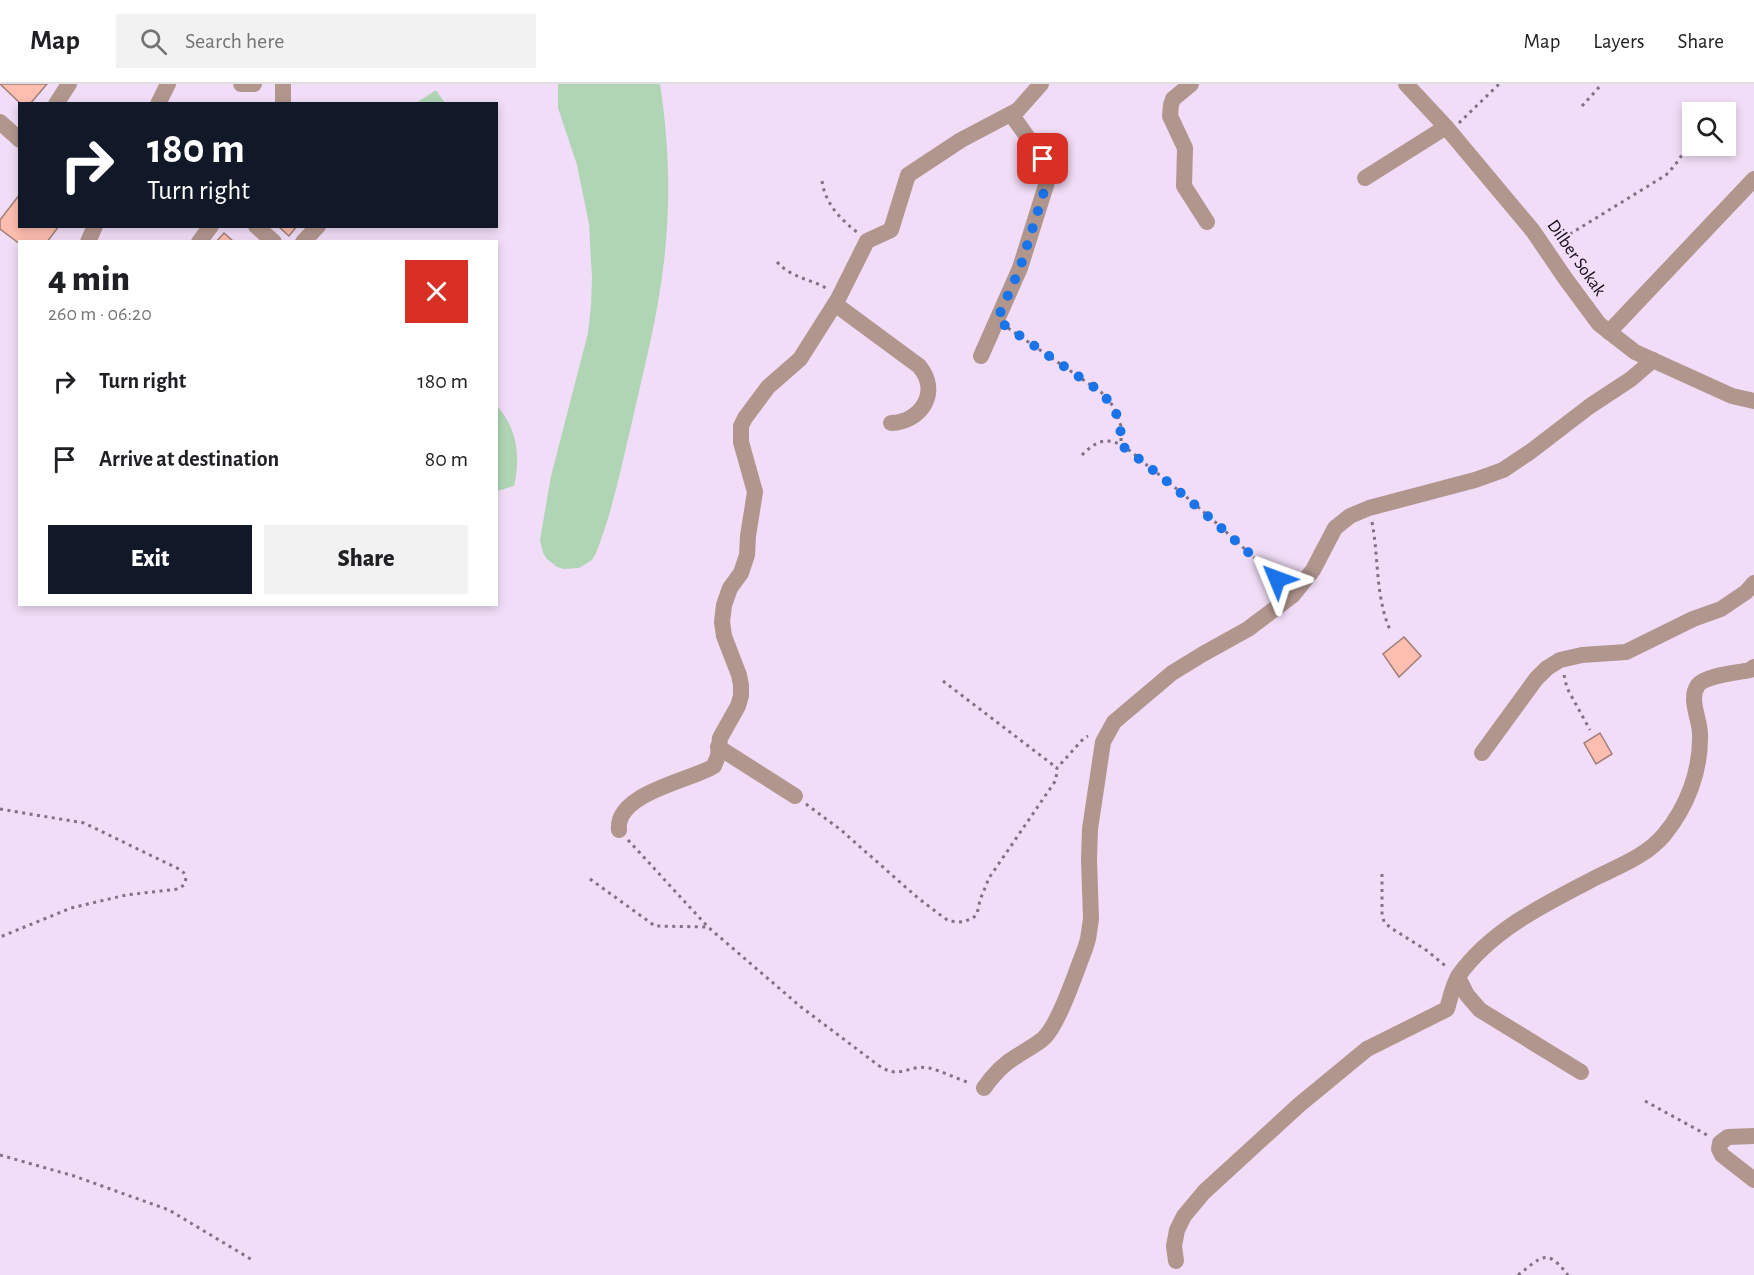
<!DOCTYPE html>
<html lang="en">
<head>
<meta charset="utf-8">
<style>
  :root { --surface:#fff; --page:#f2f2f2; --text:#202124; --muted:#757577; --line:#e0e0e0; --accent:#111827 }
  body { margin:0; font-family:"Alegreya Sans",sans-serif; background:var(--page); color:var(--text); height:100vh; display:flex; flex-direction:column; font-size:22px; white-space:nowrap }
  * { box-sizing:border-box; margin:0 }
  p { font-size:20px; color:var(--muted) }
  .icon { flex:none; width:33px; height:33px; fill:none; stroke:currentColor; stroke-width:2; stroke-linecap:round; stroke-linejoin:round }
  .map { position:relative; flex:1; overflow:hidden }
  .sheet { position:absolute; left:18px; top:156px; width:480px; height:366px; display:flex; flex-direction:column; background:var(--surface); border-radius:0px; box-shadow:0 3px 9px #0003 }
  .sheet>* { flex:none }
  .top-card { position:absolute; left:18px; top:18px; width:480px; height:126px; border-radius:0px; box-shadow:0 3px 9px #0003; background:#111827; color:#fff; overflow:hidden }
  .tools { position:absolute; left:1682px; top:18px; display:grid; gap:12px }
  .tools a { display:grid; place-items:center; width:54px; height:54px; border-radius:0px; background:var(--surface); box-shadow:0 3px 9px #0003; font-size:30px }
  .pin { position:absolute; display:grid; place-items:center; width:51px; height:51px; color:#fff; margin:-26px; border-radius:12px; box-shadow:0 3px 9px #0006 }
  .me { position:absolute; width:66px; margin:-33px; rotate:314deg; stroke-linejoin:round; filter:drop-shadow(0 0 4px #0008) }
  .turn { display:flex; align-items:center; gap:21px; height:126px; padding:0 30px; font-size:27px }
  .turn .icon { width:78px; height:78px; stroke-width:2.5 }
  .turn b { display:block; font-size:42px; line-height:51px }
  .round { display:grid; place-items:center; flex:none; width:63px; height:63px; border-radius:0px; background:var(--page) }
  .headline { display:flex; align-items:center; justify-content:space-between; height:102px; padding:0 30px }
  h1 { font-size:36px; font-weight:800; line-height:45px }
  .button { display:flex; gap:12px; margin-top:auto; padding:12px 30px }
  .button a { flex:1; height:69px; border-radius:0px; background:var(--accent); color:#fff; font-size:24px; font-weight:800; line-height:69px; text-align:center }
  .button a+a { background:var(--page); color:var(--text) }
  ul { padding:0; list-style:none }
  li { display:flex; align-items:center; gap:18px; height:78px; padding:0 30px }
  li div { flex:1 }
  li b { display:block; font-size:22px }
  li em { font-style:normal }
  header { display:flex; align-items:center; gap:36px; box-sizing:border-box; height:84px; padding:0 30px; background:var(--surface); border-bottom:2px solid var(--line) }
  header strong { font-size:28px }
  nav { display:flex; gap:33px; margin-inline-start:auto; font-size:21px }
  .search { width:420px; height:54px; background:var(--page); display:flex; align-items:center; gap:15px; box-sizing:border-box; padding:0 21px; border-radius:0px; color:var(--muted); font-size:22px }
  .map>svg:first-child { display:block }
  .green { fill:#b0d5b5 }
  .building { fill:#fdbdaf; stroke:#a07f78; stroke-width:1.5 }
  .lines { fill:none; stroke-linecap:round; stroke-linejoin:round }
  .path { stroke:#807283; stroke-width:3; stroke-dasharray:3 4.5; stroke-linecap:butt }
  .street { stroke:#b1968e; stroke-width:16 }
  .route { stroke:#1a73e8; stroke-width:10; stroke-dasharray:0 18 }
  .labels { text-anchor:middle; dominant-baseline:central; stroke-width:5; stroke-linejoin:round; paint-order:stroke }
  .street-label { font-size:18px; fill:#100911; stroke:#f1ddf7 }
</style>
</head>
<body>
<header>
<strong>Map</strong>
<div class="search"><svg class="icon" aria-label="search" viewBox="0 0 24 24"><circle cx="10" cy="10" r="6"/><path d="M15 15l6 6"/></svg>Search here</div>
<nav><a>Map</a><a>Layers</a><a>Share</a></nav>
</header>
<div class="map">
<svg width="1754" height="1191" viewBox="0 0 1754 1191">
  <rect width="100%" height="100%" fill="#f1ddf7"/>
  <g class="green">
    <path d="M558,0h102c9,59 11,118 4,177 -6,54 -20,108 -32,161 -10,42 -20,91 -36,131l-4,7 -13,8 -15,1 -7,-2 -10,-8 -4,-6 -3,-13 11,-64 37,-143 3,-27 1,-28 -3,-54 -12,-59 -19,-57z"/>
    <polygon points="436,6 445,19 416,19"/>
    <path d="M496,321c21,22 25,52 18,81l-17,5z"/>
  </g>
  <g class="building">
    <polygon points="0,0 47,0 30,20 21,20"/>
    <polygon points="20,110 20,142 59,142 47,158 20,158 20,160 0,145 0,136"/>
    <polygon points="278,142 297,142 289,152"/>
    <polygon points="224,149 234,158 216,158"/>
    <polygon points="1404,553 1421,572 1399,593 1383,570"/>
    <polygon points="1600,649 1612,670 1596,680 1584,659"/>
  </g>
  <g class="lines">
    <g class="path">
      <polyline points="1582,22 1602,0"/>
      <polyline points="1459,39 1499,0"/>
      <path d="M822,97c3,22 18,38 35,51"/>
      <path d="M1557,158l109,-67c15,-16 21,-26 26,-47"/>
      <path d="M777,178c16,17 32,16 51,27"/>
      <polyline points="1008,244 1101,308 1114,323 1121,342 1121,361"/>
      <path d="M1082,371c9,-9 19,-17 32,-13 13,4 24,16 34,24 48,37 92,78 135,119"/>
      <path d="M1372,438c7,36 3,76 19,110"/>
      <polyline points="1564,591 1567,604 1590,646"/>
      <polyline points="943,597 1057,684"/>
      <polyline points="806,720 841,746 918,814 943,833 949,837 963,838 973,834 977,830 980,816 989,794 1056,696 1057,684 1084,654 1088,652"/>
      <path d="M0,725l84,14 97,47c5,4 6,9 3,15l-6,4 -52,6 -55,13 -71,29"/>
      <path d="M628,756l80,87 93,80 77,58c22,16 30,-1 51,3 13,3 28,11 41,15"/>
      <polyline points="1382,790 1382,829 1384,838 1391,844 1426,866 1448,884"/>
      <polyline points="590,795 655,842 708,843"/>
      <polyline points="1645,1017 1707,1051"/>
      <polyline points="0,1071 74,1092 169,1126 254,1177"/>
      <path d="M1518,1191c24,-18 28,-28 50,0"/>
    </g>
    <g class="street">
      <polyline points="241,0 254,0"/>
      <polyline points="1191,0 1173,15 1171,21 1170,32 1185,64 1184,102 1207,138"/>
      <polyline points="1406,0 1446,43 1533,147 1565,194 1599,240 1635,268 1732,312 1754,317"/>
      <polyline points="56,20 69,0"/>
      <polyline points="158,20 168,0"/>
      <polyline points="283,20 283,0"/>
      <polyline points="0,38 20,56"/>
      <polyline points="1365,94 1446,43"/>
      <polyline points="256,142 274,158"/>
      <polyline points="88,158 95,142"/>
      <polyline points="199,158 211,142"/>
      <polyline points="303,158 318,142"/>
      <path d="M835,220l84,62c22,26 2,56 -28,57"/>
      <polyline points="1609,248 1754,95"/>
      <polyline points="981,272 1020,184 1047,98 1046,82 1043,75 1011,30"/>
      <polyline points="718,663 795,712"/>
      <polyline points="1482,669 1536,595 1547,584 1560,576 1582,571 1626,568 1693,535 1721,525 1746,508 1754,499"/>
      <path d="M619,746c-4,-37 71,-49 95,-64l4,-10 2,-18 18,-32 3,-10v-11l-2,-10 -15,-39 -2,-14 2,-17 6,-17 11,-15 6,-18 1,-19 7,-44 -14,-50v-16l4,-8 23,-31 32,-28 38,-60 29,-58 24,-11 17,-55 53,-35 57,-30 23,-26"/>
      <polyline points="1458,893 1467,911 1480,926 1581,988"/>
      <path d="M984,1004c9,-13 19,-24 33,-32 9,-6 19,-11 27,-18 16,-16 32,-67 41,-89l3,-10 3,-20 -2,-60 1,-30 13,-87 11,-20 58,-49 31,-19 45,-25 45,-34 20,-25 22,-42 15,-12 19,-8 106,-28 28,-10 27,-18 60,-46 41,-27 22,-19"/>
      <polyline points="1754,1052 1728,1053 1720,1059 1719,1065 1722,1071 1754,1096"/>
      <path d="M1176,1177l-2,-15 3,-16 7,-14 20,-24 95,-87 68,-56 80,-40c3,-10 6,-25 12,-34 34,-47 90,-73 140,-99 23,-11 48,-21 65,-41 23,-28 37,-64 36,-101 0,-15 -12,-35 -2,-49 8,-10 39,-12 52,-15l4,-3"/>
    </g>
  </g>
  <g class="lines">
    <path class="route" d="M1043,75l3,7 1,16 -27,86 -23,52 104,72c17,20 20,28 20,53 55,42 106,87 156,134"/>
  </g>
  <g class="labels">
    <g class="street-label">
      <text transform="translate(1576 174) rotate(55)">Dilber Sokak</text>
    </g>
  </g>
</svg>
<div class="tools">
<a><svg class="icon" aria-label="search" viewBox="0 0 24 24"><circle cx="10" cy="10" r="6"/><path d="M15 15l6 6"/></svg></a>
</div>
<div class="pin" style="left:1043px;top:75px;background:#d93025"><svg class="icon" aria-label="arrive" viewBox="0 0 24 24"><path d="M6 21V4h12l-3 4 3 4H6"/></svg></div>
<svg class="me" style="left:1277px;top:495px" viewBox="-20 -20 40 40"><path d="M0-17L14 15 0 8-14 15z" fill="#1a73e8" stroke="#fff" stroke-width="4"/></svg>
<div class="top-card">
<div class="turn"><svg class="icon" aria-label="right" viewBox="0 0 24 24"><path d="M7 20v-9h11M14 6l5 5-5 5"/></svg><div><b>180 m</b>Turn right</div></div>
</div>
<section class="sheet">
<div class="headline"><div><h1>4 min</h1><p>260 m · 06:20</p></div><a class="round" style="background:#d93025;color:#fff"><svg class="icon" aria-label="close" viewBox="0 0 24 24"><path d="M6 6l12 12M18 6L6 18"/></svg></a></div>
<ul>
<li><svg class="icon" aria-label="right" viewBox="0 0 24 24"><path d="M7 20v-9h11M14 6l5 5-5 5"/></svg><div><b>Turn right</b></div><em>180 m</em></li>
<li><svg class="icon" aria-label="arrive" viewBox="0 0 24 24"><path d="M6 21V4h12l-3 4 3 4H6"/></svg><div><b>Arrive at destination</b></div><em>80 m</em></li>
</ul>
<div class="button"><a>Exit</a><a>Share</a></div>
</section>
</div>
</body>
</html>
